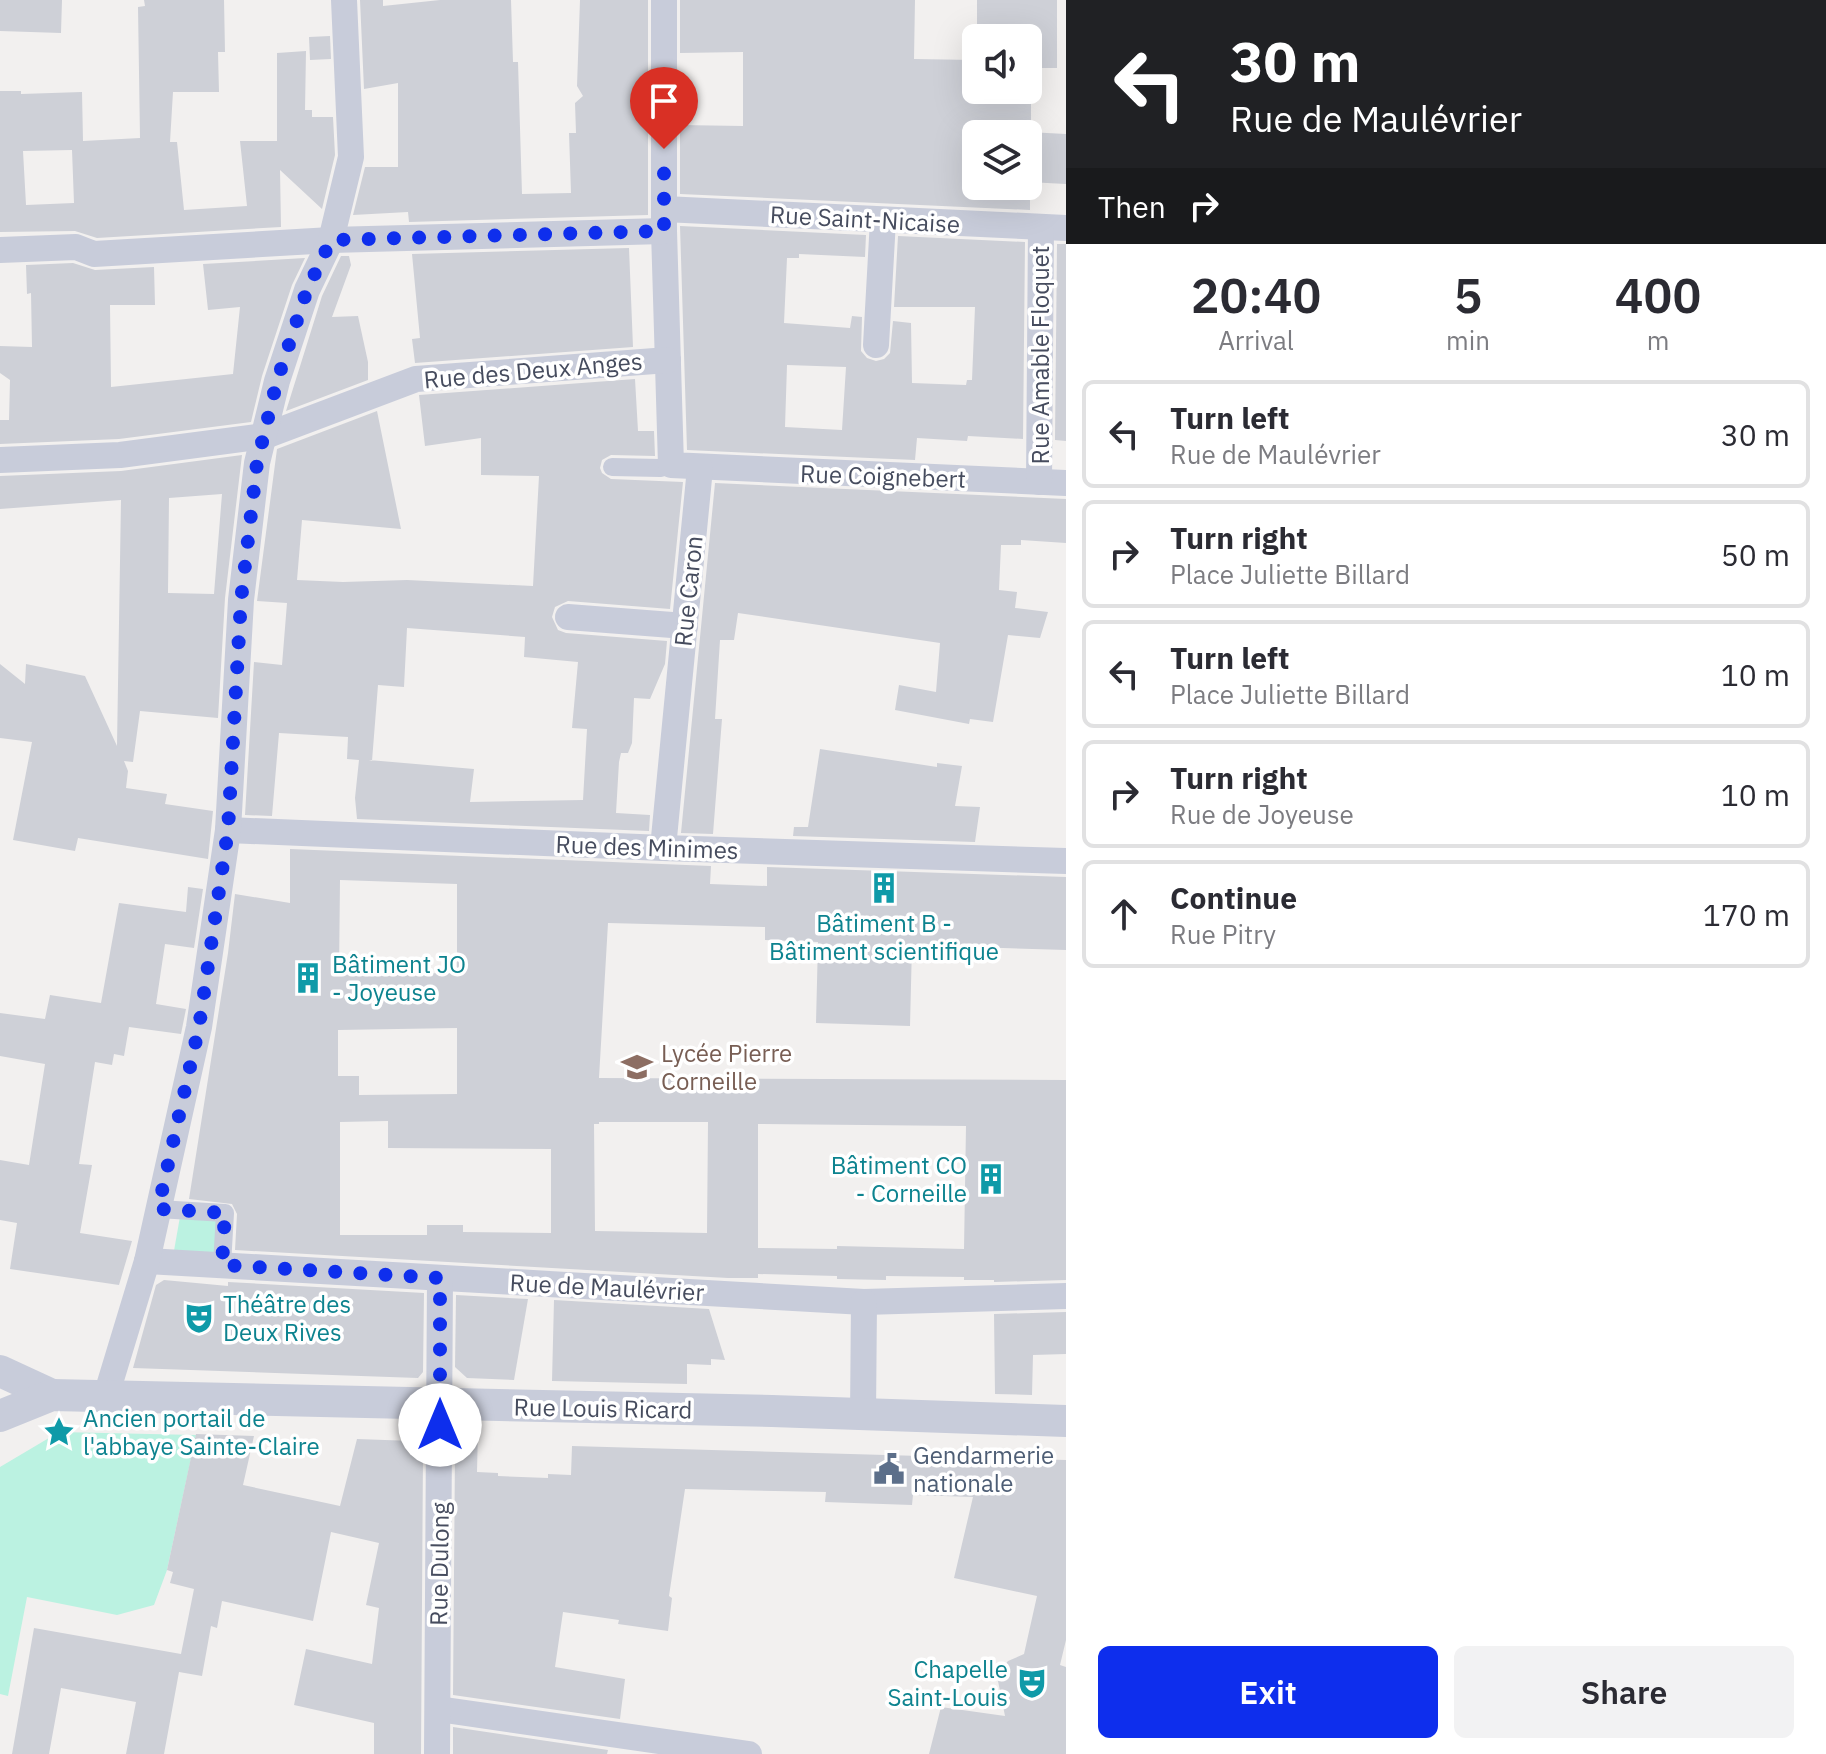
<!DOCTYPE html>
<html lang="en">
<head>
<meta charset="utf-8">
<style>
  :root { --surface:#fff; --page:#f2f2f3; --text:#2b2b33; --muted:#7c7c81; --line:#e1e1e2; --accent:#0e2eed }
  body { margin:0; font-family:"IBM Plex Sans",sans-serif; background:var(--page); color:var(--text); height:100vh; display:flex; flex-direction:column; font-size:30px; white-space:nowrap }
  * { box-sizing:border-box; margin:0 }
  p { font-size:26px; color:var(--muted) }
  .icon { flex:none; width:44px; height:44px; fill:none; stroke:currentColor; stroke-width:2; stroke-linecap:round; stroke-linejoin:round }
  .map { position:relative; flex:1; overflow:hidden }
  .panel { display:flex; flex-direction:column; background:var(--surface); width:760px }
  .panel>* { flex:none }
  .banner { background:#202124; color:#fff; overflow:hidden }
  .fabs { position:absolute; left:962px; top:24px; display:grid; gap:16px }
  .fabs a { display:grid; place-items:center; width:80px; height:80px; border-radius:12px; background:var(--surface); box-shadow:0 8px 32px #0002; font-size:40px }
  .pin { position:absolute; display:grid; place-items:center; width:68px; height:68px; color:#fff; margin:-82px -34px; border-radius:50% 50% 50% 0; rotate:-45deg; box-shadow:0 0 8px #0007 }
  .pin .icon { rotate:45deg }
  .me { position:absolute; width:88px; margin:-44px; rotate:0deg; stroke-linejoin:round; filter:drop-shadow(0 0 6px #0008) }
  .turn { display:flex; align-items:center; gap:28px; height:168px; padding:0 32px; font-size:36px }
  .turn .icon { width:104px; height:104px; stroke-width:2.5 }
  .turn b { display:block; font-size:56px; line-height:68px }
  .then { display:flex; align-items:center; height:76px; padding:0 32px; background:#0003; gap:16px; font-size:30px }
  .eta { display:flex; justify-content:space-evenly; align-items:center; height:136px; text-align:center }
  .eta b { font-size:48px; font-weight:600; line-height:56px }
  .action { display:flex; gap:16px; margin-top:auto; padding:16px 32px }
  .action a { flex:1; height:92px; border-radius:12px; background:var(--accent); color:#fff; font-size:32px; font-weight:600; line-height:92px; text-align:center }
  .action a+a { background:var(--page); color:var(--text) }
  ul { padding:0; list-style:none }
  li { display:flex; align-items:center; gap:24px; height:108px; margin:0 16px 12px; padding:0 16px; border:4px solid var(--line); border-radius:12px }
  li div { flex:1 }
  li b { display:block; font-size:30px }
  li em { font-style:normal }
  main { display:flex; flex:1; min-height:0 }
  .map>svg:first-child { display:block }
  .green { fill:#bbf2e1 }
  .building { fill:#ced0d7; fill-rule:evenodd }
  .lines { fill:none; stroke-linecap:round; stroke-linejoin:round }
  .pedestrian { stroke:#c8ccda; stroke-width:18 }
  .minor { stroke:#c8ccda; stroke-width:26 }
  .tertiary { stroke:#c8ccda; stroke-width:32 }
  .route { stroke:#0e2eed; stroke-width:14; stroke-dasharray:0 25.2 }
  .labels { text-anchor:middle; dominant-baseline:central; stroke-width:7; stroke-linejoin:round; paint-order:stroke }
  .street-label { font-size:24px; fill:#464c5e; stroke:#fff }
  .culture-label { font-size:24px; fill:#0d838f; stroke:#fff; text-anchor:start }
  .education-label { font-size:24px; fill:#785e54; stroke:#fff; text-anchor:start }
  .service-label { font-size:24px; fill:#4e5e75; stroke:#fff; text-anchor:start }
</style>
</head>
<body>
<main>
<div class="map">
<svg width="1066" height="1754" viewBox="0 0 1066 1754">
  <rect width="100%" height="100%" fill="#f2f0ef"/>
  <g class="green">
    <polygon points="181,1211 225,1213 222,1265 172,1262"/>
    <polygon points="59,1432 196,1435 167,1570 154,1605 117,1615 27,1597 8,1696 0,1694 0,1467"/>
  </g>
  <g class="building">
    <polygon points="0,0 62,0 61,33 0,31"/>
    <path d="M144,0h80l1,52h-7l1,40h-46l-3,50h7l7,68 63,-4 -7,-65h37v-88l29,-2 -1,59h7v7h21l2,38 -13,54 -42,-39 1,57 -184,11 -22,-7 -75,1v-141h21v3l61,-2 1,49 57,-3 -2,-131 7,-1zM72,150l2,53 -48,2 -3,-54z"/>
    <polygon points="360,0 383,0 383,6 440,0 511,0 513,62 518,62 522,194 571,193 569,133 576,133 575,103 583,96 577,86 580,0 648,0 648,215 409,222 408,212 353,215 365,167 398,167 398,83 364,89"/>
    <polygon points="680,0 915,0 914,59 976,60 976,90 1031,90 1031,123 976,124 976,186 1030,186 1030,210 680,194 680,125 743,126 743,52 680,53"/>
    <polygon points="977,0 1057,0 1057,68 1028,68 1028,38 977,38"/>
    <polygon points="330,36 331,59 310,60 309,37"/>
    <polygon points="1028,132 1066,134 1066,184 1028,182"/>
    <path d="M680,226l186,9 -1,22 -66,-3v4h-12l-3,65 66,5 2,-12 10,1 -1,34 6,7 9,3 8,-2 6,-6 3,-32 18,2 1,60 54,2 1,-5h5l3,-73h-81l4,-71 127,6 -2,197 -55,-3 -1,5 -50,-3 -2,22 -228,-10zM787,365l59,2 -4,63 -57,-3z"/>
    <polygon points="1057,244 1066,244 1066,441 1055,440"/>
    <polygon points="629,248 633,347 415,363 412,339 420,338 412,254"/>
    <polygon points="341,256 349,256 351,265 332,317 358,316 368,362 368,380 286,411 322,296"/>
    <polygon points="305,258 292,285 262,376 251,422 119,439 0,444 0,420 9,420 10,380 0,373 0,346 32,347 31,293 27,294 26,265 73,263 95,270 154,267 155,305 110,305 111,387 233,374 240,307 208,310 203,264"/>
    <path d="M635,379l3,52h16l1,25 -44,-1 -9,5 -2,8 2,5 9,6 72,3 -13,127 -102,-8 -13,6 -3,10 6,13 8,3 101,8 -2,23 -15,35 -16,-1 -2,45 -4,10h-7l-2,9 -3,51 34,2 -1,16 -292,-12 -2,-21 4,-38 -12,-1 1,-22 -69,-4 -7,83 -27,-1 9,-153 28,3 5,-62 -30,-2 20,-152 100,-38 24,118 -99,-9 -5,60 46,2 64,-2 126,6 6,-110 -58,-1v-37l-56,8 -6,-51zM407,628l118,9 -1,20 54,5 -6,66 15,1 -4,71 -113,2 4,-33 -105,-9 3,1 6,-76 26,2z"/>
    <path d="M242,455l-17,143 -7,120 -78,-7 -7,51 -9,-1 4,10 -2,17 41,6 -2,10 48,7 -5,48 -130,-21 -3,13 -62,-11 19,-98 -32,-4v-74l25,20 1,-20 59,12 32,70 4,-246 -121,9v-33l121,-5zM222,494l-8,100 -46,-1 1,-95z"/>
    <polygon points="715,483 1066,499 1066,543 1021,540 1021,545 1001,545 999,590 1017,592 1015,608 1048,612 1040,638 1008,635 993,722 970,719 969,724 895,710 899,685 936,692 940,643 738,613 734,640 720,640 715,719 722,719 713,834 681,833"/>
    <polygon points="820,749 937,767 937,763 962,766 955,806 980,807 975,842 793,836 794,827 808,827"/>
    <path d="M290,849l421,17 -1,18 57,2v-19l299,10v73l-154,-5 -2,81 -94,-3 2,-81 -53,-2v-13l-157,-4 -9,155 467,2v200l-72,2v-2h-30v-3l-78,-1v4l-49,-1v-3l-79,-2v4h-30l-493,-28 2,-36 -5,-10 -43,-5 39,-246 7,-59 55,9zM340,880l117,4v89l-118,1zM457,1028v66l-98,1v-19h-21v-46zM388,1121v27l163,1v84l-88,-1v-7h-36v10h-87v-113zM599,1122h109l-1,111 -112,-2 -1,-107h5zM758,1124l208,2 -2,123 -127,-3v3l-79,-1z"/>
    <polygon points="188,887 203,889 194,948 165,944 156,1004 186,1009 181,1034 129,1027 124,1056 114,1054 112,1065 95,1062 79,1164 92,1165 80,1233 132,1241 119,1285 10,1269 17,1223 0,1220 0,1160 29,1165 45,1064 0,1056 0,1013 45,1019 50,995 101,1003 119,903 186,912"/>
    <polygon points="164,1280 228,1286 228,1282 424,1293 423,1372 418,1378 133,1368 156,1285"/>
    <polygon points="456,1295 528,1299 514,1380 467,1378 455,1367"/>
    <polygon points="554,1300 709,1309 725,1360 711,1359 711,1365 687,1364 687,1384 552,1381"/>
    <polygon points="1066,1312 1066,1354 1033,1355 1032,1395 995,1394 994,1314"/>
    <polygon points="478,1429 477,1472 498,1473 498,1476 548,1478 548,1474 571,1475 572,1446 1066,1460 1066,1640 1060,1665 1066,1667 1066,1754 929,1754 941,1707 1005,1716 998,1681 1000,1671 1008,1661 1024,1654 1037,1596 954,1578 973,1497 913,1495 912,1505 825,1502 826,1492 685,1489 669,1596 672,1598 668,1631 618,1624 619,1620 563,1612 555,1667 625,1679 620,1719 453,1695 455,1451"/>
    <polygon points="196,1434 254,1436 243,1485 340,1506 357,1439 413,1441 423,1450 421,1754 374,1754 374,1723 294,1705 306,1649 372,1664 379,1608 366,1605 379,1543 331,1532 313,1621 222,1601 217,1628 211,1626 202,1676 179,1672 164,1754 126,1754 136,1702 61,1688 49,1754 12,1754 34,1628 181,1654 194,1589 170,1583 173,1572 167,1570"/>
    <polygon points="453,1727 608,1750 607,1754 453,1754"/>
  </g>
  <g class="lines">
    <g class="pedestrian">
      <polyline points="612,467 660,468 671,465"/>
      <polyline points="158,1209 225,1213 222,1265"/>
    </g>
    <g class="minor">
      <polyline points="664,0 664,231 671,465 1066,483"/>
      <polyline points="664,209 1066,228"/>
      <polyline points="0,250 76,247 94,254 331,240 664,231"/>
      <polyline points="876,345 883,220"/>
      <polyline points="0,460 120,455 265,436 416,379 668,360"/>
      <polyline points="1039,482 1041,227"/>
      <polyline points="568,617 685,626"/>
      <polyline points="228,830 663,848 1066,861"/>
      <polyline points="663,848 700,468"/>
      <polyline points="147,1261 864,1302 1066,1296"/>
      <polyline points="106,1396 147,1261 199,1027 228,830 241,600 257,463 277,381 307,290 331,240 351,157 344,0"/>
      <polyline points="863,1415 864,1302"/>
      <polyline points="438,1709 749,1754"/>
      <polyline points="437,1754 440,1278"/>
    </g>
    <g class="tertiary">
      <polyline points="0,1371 52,1395"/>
      <polyline points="0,1416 52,1395 772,1411 1066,1421"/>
    </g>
  </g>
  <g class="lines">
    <polyline class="route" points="440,1425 440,1278 222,1265 225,1213 158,1209 199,1027 228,830 241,600 257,463 277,381 307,290 331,240 664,231 664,149"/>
  </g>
  <defs>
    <symbol id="building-bare" viewBox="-9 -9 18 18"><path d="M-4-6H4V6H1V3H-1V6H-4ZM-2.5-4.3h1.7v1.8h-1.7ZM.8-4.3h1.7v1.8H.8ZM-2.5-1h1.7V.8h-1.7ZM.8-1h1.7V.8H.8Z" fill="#0f9aa8" stroke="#fff" stroke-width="2.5" paint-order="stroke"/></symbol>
    <symbol id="school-bare" viewBox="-9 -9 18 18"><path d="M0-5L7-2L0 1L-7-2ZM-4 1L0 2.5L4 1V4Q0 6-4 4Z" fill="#8d6e63" stroke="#fff" stroke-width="2.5" paint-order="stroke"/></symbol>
    <symbol id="theatre-bare" viewBox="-9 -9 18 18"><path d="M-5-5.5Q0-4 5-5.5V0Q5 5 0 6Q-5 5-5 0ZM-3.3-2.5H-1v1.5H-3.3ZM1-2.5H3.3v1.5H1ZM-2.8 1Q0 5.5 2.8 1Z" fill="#0f9aa8" stroke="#fff" stroke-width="2.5" paint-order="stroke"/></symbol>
    <symbol id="sight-bare" viewBox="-9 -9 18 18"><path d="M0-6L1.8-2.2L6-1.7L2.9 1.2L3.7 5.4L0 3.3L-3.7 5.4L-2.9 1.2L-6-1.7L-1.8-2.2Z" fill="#0f9aa8" stroke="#fff" stroke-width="2.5" paint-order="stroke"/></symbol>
    <symbol id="civic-bare" viewBox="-9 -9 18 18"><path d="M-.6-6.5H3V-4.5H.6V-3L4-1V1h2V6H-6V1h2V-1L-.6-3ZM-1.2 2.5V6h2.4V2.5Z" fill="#5c6f8a" stroke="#fff" stroke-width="2.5" paint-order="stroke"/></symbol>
  </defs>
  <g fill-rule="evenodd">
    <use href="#building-bare" x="862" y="866" width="44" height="44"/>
    <use href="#building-bare" x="286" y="956" width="44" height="44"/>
    <use href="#school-bare" x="615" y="1045" width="44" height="44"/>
    <use href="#building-bare" x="969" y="1157" width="44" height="44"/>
    <use href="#theatre-bare" x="177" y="1296" width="44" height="44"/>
    <use href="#sight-bare" x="37" y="1410" width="44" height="44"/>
    <use href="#civic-bare" x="867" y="1447" width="44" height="44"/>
    <use href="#theatre-bare" x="1010" y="1661" width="44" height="44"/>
  </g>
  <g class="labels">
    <g class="street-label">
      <text transform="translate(865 219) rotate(3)">Rue Saint-Nicaise</text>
      <text transform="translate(1040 355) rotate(-90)">Rue Amable Floquet</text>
      <text transform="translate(533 370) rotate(-5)">Rue des Deux Anges</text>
      <text transform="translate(883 476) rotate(2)">Rue Coignebert</text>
      <text transform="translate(688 591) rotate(-84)">Rue Caron</text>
      <text transform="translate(647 847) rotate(2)">Rue des Minimes</text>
      <text transform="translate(607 1287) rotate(3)">Rue de Maulévrier</text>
      <text transform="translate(603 1408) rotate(1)">Rue Louis Ricard</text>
      <text transform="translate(439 1564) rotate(-89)">Rue Dulong</text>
    </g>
    <g class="culture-label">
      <text x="884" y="923" text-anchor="middle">Bâtiment B -<tspan x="884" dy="28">Bâtiment scientifique</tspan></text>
      <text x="332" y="964">Bâtiment JO<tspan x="332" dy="28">- Joyeuse</tspan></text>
      <text x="967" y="1165" text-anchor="end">Bâtiment CO<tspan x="967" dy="28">- Corneille</tspan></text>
      <text x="223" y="1304">Théâtre des<tspan x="223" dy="28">Deux Rives</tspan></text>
      <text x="83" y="1418">Ancien portail de<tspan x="83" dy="28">l'abbaye Sainte-Claire</tspan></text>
      <text x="1008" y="1669" text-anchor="end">Chapelle<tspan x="1008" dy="28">Saint-Louis</tspan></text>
    </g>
    <g class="education-label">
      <text x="661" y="1053">Lycée Pierre<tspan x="661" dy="28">Corneille</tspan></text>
    </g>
    <g class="service-label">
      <text x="913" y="1455">Gendarmerie<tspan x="913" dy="28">nationale</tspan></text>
    </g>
  </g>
</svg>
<div class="fabs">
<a><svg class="icon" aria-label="sound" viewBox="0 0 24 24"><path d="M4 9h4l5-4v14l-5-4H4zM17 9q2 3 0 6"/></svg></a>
<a><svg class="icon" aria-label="layers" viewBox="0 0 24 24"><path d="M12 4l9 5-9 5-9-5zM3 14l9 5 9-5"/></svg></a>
</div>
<div class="pin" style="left:664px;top:149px;background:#d93025"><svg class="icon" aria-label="arrive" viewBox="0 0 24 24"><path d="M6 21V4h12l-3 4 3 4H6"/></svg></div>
<svg class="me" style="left:440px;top:1425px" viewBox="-20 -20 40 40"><circle r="19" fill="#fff"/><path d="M0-13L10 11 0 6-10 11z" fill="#0e2eed"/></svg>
</div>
<section class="panel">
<div class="banner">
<div class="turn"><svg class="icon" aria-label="left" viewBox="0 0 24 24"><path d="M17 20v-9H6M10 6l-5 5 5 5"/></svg><div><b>30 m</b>Rue de Maulévrier</div></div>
<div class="then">Then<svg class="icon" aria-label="right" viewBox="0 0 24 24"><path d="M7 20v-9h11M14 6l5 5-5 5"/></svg></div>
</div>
<div class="eta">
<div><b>20:40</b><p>Arrival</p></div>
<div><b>5</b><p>min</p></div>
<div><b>400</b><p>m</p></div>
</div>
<ul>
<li><svg class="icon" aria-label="left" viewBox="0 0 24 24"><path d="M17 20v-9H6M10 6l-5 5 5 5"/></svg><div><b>Turn left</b><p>Rue de Maulévrier</p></div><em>30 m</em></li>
<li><svg class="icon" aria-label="right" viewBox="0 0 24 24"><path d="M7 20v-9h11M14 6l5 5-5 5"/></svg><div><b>Turn right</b><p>Place Juliette Billard</p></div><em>50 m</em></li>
<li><svg class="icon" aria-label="left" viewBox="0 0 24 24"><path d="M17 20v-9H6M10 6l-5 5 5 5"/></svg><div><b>Turn left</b><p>Place Juliette Billard</p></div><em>10 m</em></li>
<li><svg class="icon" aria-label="right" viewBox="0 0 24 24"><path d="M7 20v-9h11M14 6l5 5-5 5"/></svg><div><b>Turn right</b><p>Rue de Joyeuse</p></div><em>10 m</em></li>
<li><svg class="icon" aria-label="ahead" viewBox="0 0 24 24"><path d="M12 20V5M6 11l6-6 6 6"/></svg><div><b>Continue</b><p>Rue Pitry</p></div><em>170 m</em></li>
</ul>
<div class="action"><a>Exit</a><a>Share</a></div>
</section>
</main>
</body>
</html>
